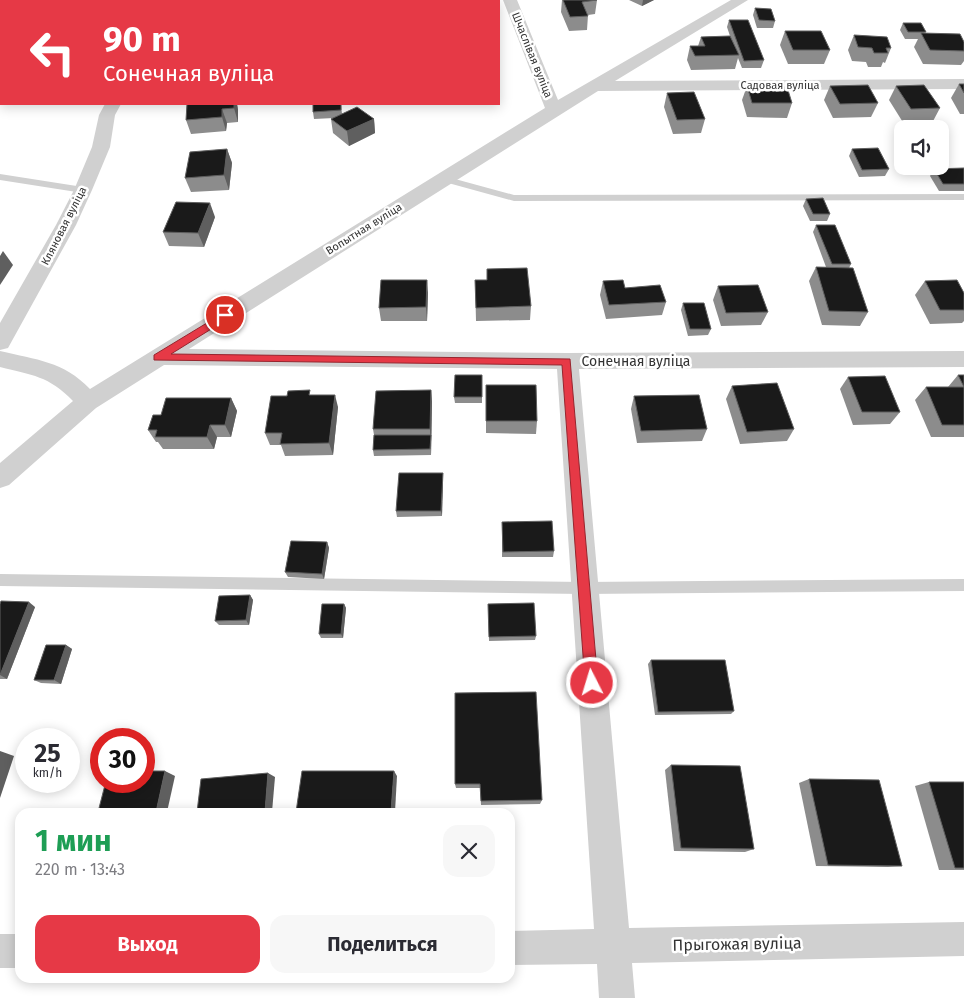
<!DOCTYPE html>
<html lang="ru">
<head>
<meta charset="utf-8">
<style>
  :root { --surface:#fff; --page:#f7f7f7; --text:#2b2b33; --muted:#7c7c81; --accent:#e63946 }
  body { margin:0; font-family:"Fira Sans",sans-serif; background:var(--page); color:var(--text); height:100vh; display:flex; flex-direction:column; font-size:19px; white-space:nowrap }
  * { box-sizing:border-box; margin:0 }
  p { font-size:16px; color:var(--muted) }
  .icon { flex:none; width:28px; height:28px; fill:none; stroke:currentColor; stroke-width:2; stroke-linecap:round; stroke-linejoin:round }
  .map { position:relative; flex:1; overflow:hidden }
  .details { position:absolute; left:15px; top:808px; width:500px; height:175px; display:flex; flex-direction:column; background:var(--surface); border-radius:15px; box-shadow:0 2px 12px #0003 }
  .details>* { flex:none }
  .hud { position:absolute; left:0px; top:0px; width:500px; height:105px; box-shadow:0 2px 12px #0003; background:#e63946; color:#fff; overflow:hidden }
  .controls { position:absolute; left:894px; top:120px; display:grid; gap:10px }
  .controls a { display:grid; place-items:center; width:55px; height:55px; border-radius:10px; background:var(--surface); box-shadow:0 2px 12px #0003; font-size:25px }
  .speed { position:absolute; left:15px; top:728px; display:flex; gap:10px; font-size:25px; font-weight:700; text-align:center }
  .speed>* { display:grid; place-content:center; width:65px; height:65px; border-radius:50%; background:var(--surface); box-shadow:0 2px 12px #0003; line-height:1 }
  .speed small { font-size:12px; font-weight:400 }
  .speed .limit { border:8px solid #d22; background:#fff; color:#111 }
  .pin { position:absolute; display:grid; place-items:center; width:42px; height:42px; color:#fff; margin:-21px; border:2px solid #fff; border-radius:50%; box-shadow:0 1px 5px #0007 }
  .me { position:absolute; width:55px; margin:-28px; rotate:355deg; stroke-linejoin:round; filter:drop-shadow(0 0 4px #0008) }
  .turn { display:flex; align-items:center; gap:18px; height:105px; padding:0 20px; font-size:22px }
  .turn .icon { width:65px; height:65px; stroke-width:2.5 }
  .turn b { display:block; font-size:35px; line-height:42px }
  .round { display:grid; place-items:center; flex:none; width:52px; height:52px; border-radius:15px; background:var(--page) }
  .overview { display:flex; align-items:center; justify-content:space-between; height:85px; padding:0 20px }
  h1 { font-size:30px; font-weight:700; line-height:38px; color:#1e9e55 }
  .button { display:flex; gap:10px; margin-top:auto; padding:10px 20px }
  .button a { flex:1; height:58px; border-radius:15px; background:var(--accent); color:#fff; font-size:20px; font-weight:700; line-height:58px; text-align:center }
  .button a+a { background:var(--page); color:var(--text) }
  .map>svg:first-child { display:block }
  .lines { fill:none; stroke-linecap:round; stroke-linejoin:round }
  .lane { fill:#d0d0d0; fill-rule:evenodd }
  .street { fill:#d0d0d0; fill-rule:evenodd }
  .wall { fill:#8c8c8c }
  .shaded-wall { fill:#5f5f5f }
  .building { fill:#1a1a1a; stroke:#5f5f5f }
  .route { fill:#e63946; stroke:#96252e }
  .labels { text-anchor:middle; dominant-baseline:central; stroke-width:5; stroke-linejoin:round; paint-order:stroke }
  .far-street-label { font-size:11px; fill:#333; stroke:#fff }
  .street-label { font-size:14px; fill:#333; stroke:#fff }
  .near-street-label { font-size:16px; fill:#333; stroke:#fff }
</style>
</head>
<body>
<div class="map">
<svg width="964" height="998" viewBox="0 0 964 998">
  <rect width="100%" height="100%" fill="#fff"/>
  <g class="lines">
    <g class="lane">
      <polygon points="289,0 297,0 297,1 290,1"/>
      <polygon points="0,174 83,187 88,190 83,193 0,180"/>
      <polygon points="444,176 514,195 964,194 964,200 514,201 441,181 441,177"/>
      <polygon points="0,574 583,582 964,579 964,591 583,594 0,586"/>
    </g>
    <g class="street">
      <path d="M503,0h14l41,100 173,-100h17l-133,81 349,-2v10l-366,2 -409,258 378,4 397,-2v16l-385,2 50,559 335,-6v34l-332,7 3,35h-36l-2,-34 -87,1v-34l84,-2 -37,-560 -393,-4 -68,43 -87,77 -9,3v-25l73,-62c-24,-25 -41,-26 -73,-34v-16c37,9 63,10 90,38l455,-281z"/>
      <rect x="0" y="40" width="1" height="10"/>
      <polygon points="105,104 121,104 115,115 110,147 92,190 76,225 8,348 0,350 0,323 56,225 74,190 92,147 99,115"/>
      <rect x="0" y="934" width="20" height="34"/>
    </g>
  </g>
  <g class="wall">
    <polygon points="0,0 1,1 1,21 0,21"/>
    <polygon points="562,0 597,0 595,14 588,15 587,30 569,31 561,12"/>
    <polygon points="629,0 654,0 642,6"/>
    <polygon points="755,8 775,21 773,28 757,28 753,15"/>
    <polygon points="729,20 764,60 761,68 742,68 738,58 735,69 691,70 687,60 690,46 698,46 701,37 730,36 727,27"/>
    <polygon points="903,23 926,33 964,42 964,61 961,65 923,64 914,47 918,39 905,39 900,30"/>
    <polygon points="785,31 830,50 824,64 788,64 780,45"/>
    <polygon points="854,35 891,48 885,63 883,62 881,67 868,67 866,62 852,61 848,50"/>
    <polygon points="0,57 1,57 1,88 0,87"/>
    <polygon points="959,84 964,84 964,114 960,114 951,98"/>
    <polygon points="747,86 792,103 787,118 747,117 742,100"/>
    <polygon points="830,86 878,103 871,117 833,118 824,100"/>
    <polygon points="896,86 940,108 932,123 904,124 889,100"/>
    <polygon points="667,93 705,119 701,133 673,134 664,107"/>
    <polygon points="187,104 237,104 238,110 238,122 227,123 226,131 191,134 186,120"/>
    <polygon points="313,104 341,104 342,114 374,119 375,133 349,146 333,133 331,119 334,118 314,119 313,112"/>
    <polygon points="227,149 232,163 229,190 191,192 185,178"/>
    <polygon points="852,149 889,169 885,176 859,177 849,156"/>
    <polygon points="964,168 964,191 939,191 930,176 934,169"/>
    <polygon points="806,199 830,214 827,221 810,221 803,206"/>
    <polygon points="215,217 204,247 169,246 163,232"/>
    <polygon points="816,225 851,264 849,268 868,312 860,326 822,325 809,281 816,267 826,267 813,232"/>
    <polygon points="487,269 531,306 530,320 476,321 475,280 487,280"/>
    <polygon points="603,281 625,288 666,302 662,315 606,319 600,295"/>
    <polygon points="925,281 964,293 964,321 962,323 930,324 915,295"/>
    <polygon points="718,286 768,312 761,325 721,326 713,300"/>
    <polygon points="428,293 427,321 381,321 379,308"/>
    <polygon points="683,303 711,329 708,335 688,336 681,310"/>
    <polygon points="482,375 482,403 455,403 454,397"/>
    <polygon points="958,375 964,375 964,437 931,437 915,400 926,387 948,387"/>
    <polygon points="848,377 900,412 890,424 853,425 840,389"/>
    <polygon points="486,385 537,421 536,434 486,433"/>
    <polygon points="732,386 794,429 787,441 740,444 726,399"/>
    <polygon points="431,390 432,402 431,455 374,456 373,450 374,435 373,429"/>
    <polygon points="312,395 338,407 333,455 285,456 281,445 270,445 265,433"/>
    <polygon points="634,396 707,429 702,441 637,443 631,409"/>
    <polygon points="231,398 237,411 231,437 217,437 214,449 163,449 158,442 156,442 148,430 161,415"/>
    <polygon points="443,479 442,516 397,517 396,511"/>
    <polygon points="502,527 554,551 553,557 502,557"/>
    <polygon points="327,542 329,548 324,579 288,577 285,572"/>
    <polygon points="250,595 253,600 249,625 219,625 215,621"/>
    <polygon points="0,604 35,607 7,679 0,679"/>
    <polygon points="344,604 346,608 343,638 321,638 319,634"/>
    <polygon points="488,604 536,636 535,640 489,641"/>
    <polygon points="66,645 72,649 61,684 41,683 34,680"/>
    <polygon points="651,660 734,711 731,714 655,715 648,664"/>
    <polygon points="455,693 542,800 540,804 481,805 480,788 456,788 455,784"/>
    <polygon points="671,765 754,849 745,852 674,851 665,770"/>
    <polygon points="809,779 902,866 888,867 816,866 799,783"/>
    <polygon points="929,782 964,782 964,870 939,870 915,786"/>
  </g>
  <g class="shaded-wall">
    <polygon points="25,0 32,0 33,1 24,1"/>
    <polygon points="103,0 112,0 113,1 102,1"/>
    <polygon points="643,0 654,0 642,6"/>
    <polygon points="234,104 237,104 238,110 238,122 234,108"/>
    <polygon points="222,109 227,123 226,131 222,117"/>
    <polygon points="374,119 375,133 349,146 347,131"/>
    <polygon points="227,149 232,163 229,190 224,175"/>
    <polygon points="210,203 215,217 204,247 198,233"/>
    <polygon points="3,251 13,265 0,285 0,256"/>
    <polygon points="427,280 428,293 427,321 426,307"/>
    <polygon points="431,390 432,402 431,455 430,429"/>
    <polygon points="335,395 338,407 333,455 329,443"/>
    <polygon points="231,398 237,411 231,437 225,425"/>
    <polygon points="210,425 217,437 214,449 207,437"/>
    <polygon points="443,473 443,479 442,516 441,511"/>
    <polygon points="327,542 329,548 324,579 322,574"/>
    <polygon points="250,595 253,600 249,625 246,620"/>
    <polygon points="29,602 35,607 7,679 0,675"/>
    <polygon points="344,604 346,608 343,638 341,634"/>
    <polygon points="66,645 72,649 61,684 54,680"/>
    <polygon points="0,751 14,756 0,798"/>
    <polygon points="165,771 175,776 167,812 156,812"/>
    <polygon points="394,771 397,776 395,812 391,812"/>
    <polygon points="268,773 275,777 272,812 265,812"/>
  </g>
  <g class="building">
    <polygon points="0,0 25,0 24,1 1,1 1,7 0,7"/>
    <polygon points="77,0 103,0 102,1 76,1"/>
    <polygon points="563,0 597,0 582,2 588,16 570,17"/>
    <polygon points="755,8 771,9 775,21 759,20"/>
    <polygon points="729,20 748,20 764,60 744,61"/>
    <polygon points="903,23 921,23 926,32 908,32"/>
    <polygon points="785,31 821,31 830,50 793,50"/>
    <polygon points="921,33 960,34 964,42 964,51 930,50"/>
    <polygon points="854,35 887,37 891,48 886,48 888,53 874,53 872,48 858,47"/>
    <polygon points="730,36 739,55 695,56 690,46 705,46 701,37"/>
    <rect x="0" y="57" width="1" height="17"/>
    <polygon points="959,84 964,84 964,93"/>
    <polygon points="868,85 878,103 840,104 830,86"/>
    <polygon points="924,85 940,108 911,109 896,86"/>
    <polygon points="747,86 787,87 792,103 752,103"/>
    <polygon points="694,92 705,119 677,120 667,93"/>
    <polygon points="187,104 234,104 234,108 222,109 222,117 186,120"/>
    <polygon points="313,104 341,104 341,110 313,112"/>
    <polygon points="357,107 374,119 347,131 331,119"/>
    <polygon points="878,148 889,169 862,170 852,149"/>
    <polygon points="227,149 224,175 185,178 190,152"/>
    <polygon points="964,168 964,184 943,184 934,169"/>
    <polygon points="823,198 830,214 813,214 806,199"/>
    <polygon points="176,202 210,203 198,233 163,232"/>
    <polygon points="816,225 835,225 851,264 832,264"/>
    <polygon points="816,267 853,268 868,312 829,311"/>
    <polygon points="527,268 531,306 476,308 475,280 487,280 487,269"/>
    <polygon points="381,280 427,280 426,307 379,308"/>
    <polygon points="623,280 625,288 660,285 666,302 609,305 603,281"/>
    <polygon points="957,280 964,293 964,310 940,310 925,281"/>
    <polygon points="758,285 768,312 726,313 718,286"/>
    <polygon points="683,303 704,303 711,329 690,329"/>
    <polygon points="455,375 482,375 482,397 454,397"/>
    <polygon points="958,375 964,375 964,425 942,425 926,387 964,387"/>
    <polygon points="885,376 900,412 862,412 848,377"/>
    <polygon points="777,383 794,429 747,432 732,386"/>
    <polygon points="486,385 536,385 537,421 486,421"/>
    <polygon points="310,390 309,395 335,395 329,443 280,444 282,433 265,433 271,396 287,396 288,391"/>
    <polygon points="431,390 430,429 373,429 376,391"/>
    <polygon points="699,395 707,429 641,431 634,396"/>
    <polygon points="166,398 231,398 225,425 210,425 207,437 155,437 157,430 148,430 153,415 161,415"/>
    <polygon points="374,435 431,435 430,449 373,450"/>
    <polygon points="399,473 443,473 441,511 396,511"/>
    <polygon points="552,521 554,551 503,552 502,522"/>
    <polygon points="291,541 327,542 322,574 285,572"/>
    <polygon points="250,595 246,620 215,621 219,596"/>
    <polygon points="1,601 29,602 0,675 0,604"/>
    <polygon points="534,603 536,636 489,637 488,604"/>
    <polygon points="322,604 344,604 341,634 319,634"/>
    <polygon points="46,645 66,645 54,680 34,680"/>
    <polygon points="651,660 725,660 734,711 658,712"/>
    <polygon points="536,692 542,800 481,801 480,784 455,784 455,693"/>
    <polygon points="671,765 740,766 754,849 681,848"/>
    <polygon points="144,771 165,771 156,812 98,812 106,781 144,781"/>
    <polygon points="302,771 394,771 391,812 296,812"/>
    <polygon points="268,773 265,812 197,812 201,779"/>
    <polygon points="809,779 879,780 902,866 828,865"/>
    <polygon points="929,782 964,782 964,868 955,868"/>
  </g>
  <polygon class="route" points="225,312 230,315 229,318 171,354 570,359 598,683 596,687 592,689 587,687 585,683 562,365 154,360 154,355"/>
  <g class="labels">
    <g class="far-street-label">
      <text transform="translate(532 55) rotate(68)">Шчаслівая вуліца</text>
      <text x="780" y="85">Садовая вуліца</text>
      <text transform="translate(64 226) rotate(-63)">Кляновая вуліца</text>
      <text transform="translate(364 229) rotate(-32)">Вопытная вуліца</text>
    </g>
    <g class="street-label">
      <text x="636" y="361">Сонечная вуліца</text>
    </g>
    <g class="near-street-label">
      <text transform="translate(737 944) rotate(-1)">Прыгожая вуліца</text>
    </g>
  </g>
</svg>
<div class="controls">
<a><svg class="icon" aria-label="sound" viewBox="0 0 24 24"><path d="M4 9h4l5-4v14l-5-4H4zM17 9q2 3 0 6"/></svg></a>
</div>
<div class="speed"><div>25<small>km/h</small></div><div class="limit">30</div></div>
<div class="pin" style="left:225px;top:315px;background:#d93025"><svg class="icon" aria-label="arrive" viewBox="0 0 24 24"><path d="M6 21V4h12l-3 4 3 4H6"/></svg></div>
<svg class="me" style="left:592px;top:683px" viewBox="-20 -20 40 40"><circle r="17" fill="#e63946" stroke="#fff" stroke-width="3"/><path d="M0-11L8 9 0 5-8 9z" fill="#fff"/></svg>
<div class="hud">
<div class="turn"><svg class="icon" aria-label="left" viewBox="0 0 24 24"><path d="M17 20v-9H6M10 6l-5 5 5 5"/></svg><div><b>90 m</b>Сонечная вуліца</div></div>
</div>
<section class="details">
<div class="overview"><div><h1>1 мин</h1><p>220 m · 13:43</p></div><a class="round"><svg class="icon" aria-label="close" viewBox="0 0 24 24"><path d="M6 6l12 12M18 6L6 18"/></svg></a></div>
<div class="button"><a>Выход</a><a>Поделиться</a></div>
</section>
</div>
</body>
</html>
